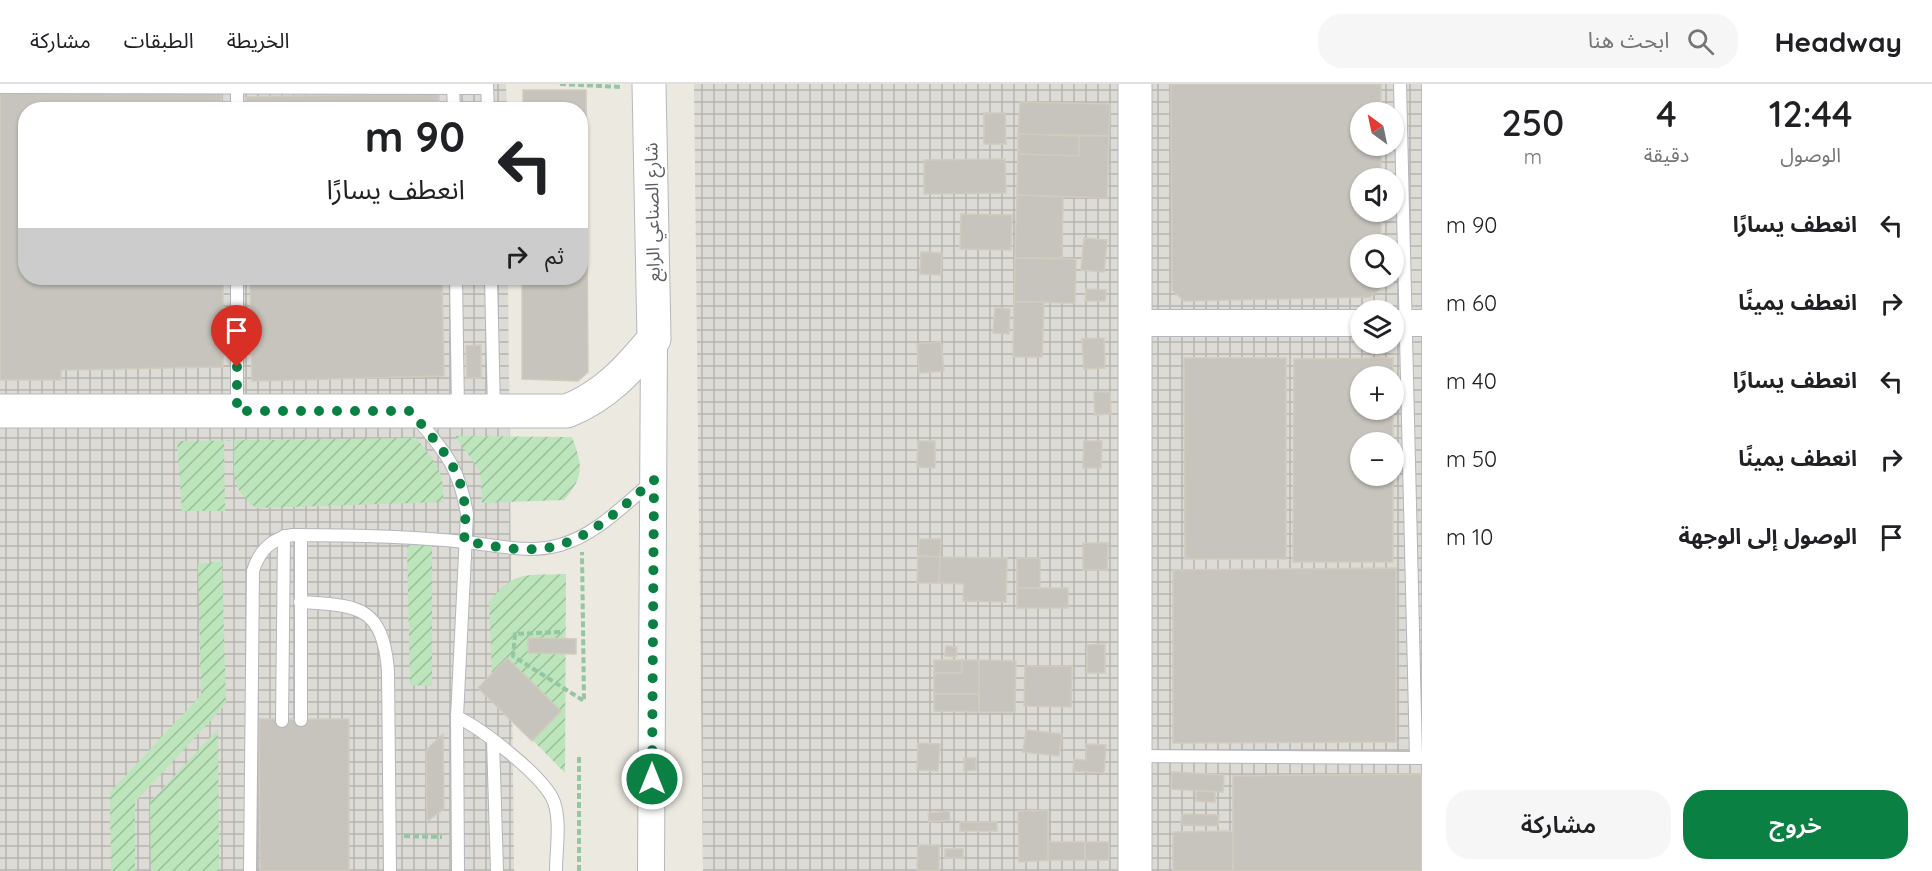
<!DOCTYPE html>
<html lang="ar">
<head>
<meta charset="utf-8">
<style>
  :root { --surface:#fff; --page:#f6f6f6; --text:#202124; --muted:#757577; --line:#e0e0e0; --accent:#0b8043 }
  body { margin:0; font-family:Quicksand,"Noto Sans Arabic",sans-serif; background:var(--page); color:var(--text); direction:rtl; height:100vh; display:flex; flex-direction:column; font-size:22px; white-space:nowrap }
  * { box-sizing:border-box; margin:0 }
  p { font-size:20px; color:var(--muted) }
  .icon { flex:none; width:33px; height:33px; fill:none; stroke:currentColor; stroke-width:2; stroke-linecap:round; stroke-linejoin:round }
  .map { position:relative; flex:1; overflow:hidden; direction:ltr }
  .drawer { display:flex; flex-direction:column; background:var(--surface); width:510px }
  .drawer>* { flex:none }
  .banner { position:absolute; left:18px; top:18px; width:570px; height:183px; border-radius:24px; box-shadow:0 2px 4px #0004; direction:rtl; background:#fff; color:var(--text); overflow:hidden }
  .needle { width:39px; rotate:327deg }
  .fabs { position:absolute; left:1350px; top:18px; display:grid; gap:12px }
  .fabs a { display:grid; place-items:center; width:54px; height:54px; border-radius:50%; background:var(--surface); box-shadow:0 2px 4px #0004; font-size:30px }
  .pin { position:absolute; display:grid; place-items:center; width:51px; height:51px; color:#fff; margin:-62px -26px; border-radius:50% 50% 50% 0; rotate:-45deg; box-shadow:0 0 6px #0007 }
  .pin .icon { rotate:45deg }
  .me { position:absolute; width:66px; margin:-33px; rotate:0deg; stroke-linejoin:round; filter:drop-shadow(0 0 4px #0008) }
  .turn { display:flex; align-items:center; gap:21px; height:126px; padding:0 24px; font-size:27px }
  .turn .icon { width:78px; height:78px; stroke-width:2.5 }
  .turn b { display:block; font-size:42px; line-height:51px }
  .then { display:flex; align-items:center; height:57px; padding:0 24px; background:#0003; gap:12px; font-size:22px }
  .eta { display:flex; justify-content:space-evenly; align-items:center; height:102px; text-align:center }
  .eta b { font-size:36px; font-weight:600; line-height:42px }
  .button { display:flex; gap:12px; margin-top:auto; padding:12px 24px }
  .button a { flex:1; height:69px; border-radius:24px; background:var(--accent); color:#fff; font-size:24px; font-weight:600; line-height:69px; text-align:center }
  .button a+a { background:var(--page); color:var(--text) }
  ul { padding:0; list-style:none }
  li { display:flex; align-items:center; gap:18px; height:78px; padding:0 24px }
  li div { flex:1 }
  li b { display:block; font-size:22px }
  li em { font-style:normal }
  header { display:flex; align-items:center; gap:36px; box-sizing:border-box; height:84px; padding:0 30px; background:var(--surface); border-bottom:2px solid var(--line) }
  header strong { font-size:28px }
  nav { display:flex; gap:33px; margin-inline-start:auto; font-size:21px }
  .search { width:420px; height:54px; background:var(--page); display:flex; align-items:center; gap:15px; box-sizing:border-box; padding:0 21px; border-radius:24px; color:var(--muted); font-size:22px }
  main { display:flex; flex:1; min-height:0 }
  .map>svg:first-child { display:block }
  .industrial { fill:url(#industrial-grid); fill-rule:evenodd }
  .garden { fill:url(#garden-furrows) }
  .building { fill:#c7c4bd; stroke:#d1cbbe; stroke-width:1.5 }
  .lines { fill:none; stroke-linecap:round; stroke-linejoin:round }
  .lane-casing { stroke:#b3b6bb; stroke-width:14 }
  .street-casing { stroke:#b3b6bb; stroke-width:28 }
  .secondary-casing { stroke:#b4b8bd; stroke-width:35 }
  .path { stroke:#94c6a2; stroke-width:4; stroke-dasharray:6 3; stroke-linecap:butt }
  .lane { stroke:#fff; stroke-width:12 }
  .street { stroke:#fff; stroke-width:26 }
  .secondary { stroke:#fff; stroke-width:33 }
  .route { stroke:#0b8043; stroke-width:10; stroke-dasharray:0 18 }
  .labels { text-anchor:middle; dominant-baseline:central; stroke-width:4.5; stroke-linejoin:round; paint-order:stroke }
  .street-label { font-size:18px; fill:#595d61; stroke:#fff }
</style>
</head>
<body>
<header>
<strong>Headway</strong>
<div class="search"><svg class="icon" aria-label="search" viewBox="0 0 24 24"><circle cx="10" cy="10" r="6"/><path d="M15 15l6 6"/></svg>ابحث هنا</div>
<nav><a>الخريطة</a><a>الطبقات</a><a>مشاركة</a></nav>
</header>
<main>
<section class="drawer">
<div class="eta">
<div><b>12:44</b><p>الوصول</p></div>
<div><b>4</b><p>دقيقة</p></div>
<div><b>250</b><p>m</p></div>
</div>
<ul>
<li><svg class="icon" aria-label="left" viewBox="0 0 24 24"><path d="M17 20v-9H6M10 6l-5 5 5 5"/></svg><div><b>انعطف يسارًا</b></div><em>90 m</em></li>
<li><svg class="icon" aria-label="right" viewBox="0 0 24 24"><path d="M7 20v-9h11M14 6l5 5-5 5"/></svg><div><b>انعطف يمينًا</b></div><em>60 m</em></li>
<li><svg class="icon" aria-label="left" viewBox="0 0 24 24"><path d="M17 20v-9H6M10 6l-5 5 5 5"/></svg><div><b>انعطف يسارًا</b></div><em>40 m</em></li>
<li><svg class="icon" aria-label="right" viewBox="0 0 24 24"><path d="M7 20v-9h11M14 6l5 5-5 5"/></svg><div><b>انعطف يمينًا</b></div><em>50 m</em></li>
<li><svg class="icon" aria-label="arrive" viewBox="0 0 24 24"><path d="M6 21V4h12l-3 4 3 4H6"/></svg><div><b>الوصول إلى الوجهة</b></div><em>10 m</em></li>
</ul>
<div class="button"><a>خروج</a><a>مشاركة</a></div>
</section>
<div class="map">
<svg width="1422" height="787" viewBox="0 0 1422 787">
  <defs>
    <pattern id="industrial-grid" width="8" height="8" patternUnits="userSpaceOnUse" patternTransform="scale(1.5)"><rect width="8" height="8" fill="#dddbd5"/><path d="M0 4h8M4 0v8" fill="none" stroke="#b6b5b0"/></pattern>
    <pattern id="garden-furrows" width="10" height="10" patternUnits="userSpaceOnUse" patternTransform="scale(1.5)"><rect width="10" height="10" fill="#bce5bb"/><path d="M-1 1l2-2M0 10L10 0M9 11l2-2" fill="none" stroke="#9cbd9b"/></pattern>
  </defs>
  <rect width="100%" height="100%" fill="#ece9e0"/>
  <g class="industrial">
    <polygon points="0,0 506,0 507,25 26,26 26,194 508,194 514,787 0,787"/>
    <path d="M694,0h728v787h-719zM1360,28h34v34h-34zM1360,94h34v34h-34zM1360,160h34v34h-34zM1360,226h34v34h-34zM1360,292h34v34h-34zM1360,358h34v34h-34z"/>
  </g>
  <g class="garden">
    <path d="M455,352l117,1c11,29 12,40 -8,63l-82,3 -2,-32z"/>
    <path d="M416,354c19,23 29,33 27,64l-187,6c-28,-23 -21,-34 -22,-67h-10l1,70h-43l-5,-70z"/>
    <polygon points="407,461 432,461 432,602 410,601"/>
    <polygon points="222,477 226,620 135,718 135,787 111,787 110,708 201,611 198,480"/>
    <path d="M566,490l-1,199 -72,-73 -4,-98c27,-33 37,-26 77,-28z"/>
    <polygon points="218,645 219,787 151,787 150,718"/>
  </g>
  <g class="building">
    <polygon points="1171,0 1381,0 1381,28 1360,28 1360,62 1381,62 1381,94 1360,94 1360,128 1381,128 1381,160 1360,160 1360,194 1382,194 1382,203 1370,213 1184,217 1172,206"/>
    <polygon points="221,6 221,26 26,26 26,194 223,194 223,283 61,286 61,296 0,296 0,9"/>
    <polygon points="523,6 586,6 588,288 578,297 522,295 522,194 580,194 580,26 523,26"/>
    <polygon points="439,9 439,26 247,26 246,13"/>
    <polygon points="1020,18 1110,20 1109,52 1018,50"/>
    <polygon points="984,29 1005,29 1006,60 984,60"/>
    <polygon points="1018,50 1079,52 1079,72 1018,70"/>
    <polygon points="1079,52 1109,52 1107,114 1017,111 1018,70 1079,72"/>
    <polygon points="1005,75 1006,109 924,110 924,76"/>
    <polygon points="1017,111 1063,113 1062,174 1015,174"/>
    <polygon points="961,130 1012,131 1011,166 960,165"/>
    <polygon points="1084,154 1107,156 1104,188 1081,186"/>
    <polygon points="921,168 942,169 941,191 920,190"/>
    <polygon points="1015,174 1076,175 1075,219 1014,218"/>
    <polygon points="250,194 442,194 444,292 252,297"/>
    <polygon points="1086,205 1106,206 1105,217 1085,217"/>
    <polygon points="1014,218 1044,218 1042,273 1013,273"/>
    <polygon points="995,224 1010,225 1009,250 993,249"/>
    <polygon points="1104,254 1105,284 1084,285 1082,255"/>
    <polygon points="941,258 944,287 919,289 917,260"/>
    <polygon points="481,261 481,294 467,294 466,262"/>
    <polygon points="1184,274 1286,274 1286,475 1185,475"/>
    <polygon points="1393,274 1393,292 1360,292 1360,326 1393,326 1393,358 1360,358 1360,392 1393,392 1393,478 1293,478 1294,275"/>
    <polygon points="1094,308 1110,308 1111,330 1095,331"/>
    <polygon points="918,357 935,357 935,384 917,383"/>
    <polygon points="1084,357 1102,357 1101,384 1083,384"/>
    <polygon points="919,455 941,455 940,473 918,472"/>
    <polygon points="1083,459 1108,459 1107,486 1083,486"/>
    <polygon points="918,472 940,473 939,499 917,499"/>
    <polygon points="940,473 1007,474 1006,518 963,517 964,500 939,499"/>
    <rect x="1017" y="474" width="23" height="30"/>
    <polygon points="1396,484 1396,658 1173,659 1173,486"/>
    <rect x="1017" y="504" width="51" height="20"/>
    <polygon points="528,554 576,555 576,570 528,569"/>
    <polygon points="1105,560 1105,589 1087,589 1087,561"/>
    <polygon points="946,562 957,563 956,573 945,572"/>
    <polygon points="507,574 561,627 532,657 478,604"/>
    <rect x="934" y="576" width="28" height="13"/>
    <polygon points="962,576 979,576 979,610 934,610 934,589 962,589"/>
    <polygon points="979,576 1016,577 1015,628 979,628"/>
    <polygon points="1025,582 1072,582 1071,623 1024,622"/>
    <polygon points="934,610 979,610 979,628 934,627"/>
    <polygon points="259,635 349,635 349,787 260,787"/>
    <polygon points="1026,646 1062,650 1059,672 1023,668"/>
    <polygon points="443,650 444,725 427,737 426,666"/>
    <polygon points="918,659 940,660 938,687 917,686"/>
    <polygon points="1086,660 1106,661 1104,689 1073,687 1074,675 1086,676"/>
    <polygon points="964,674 976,674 976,686 964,687"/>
    <polygon points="1172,688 1224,691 1223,708 1171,705"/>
    <polygon points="1422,690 1422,787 1233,787 1233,692"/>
    <polygon points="1196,707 1215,708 1215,718 1196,717"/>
    <polygon points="1048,726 1048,776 1019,778 1018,727"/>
    <polygon points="949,727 950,736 929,738 928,729"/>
    <polygon points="1182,730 1219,731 1218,742 1181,741"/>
    <rect x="960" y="738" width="37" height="9"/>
    <polygon points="1233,747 1233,787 1173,787 1173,748"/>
    <rect x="1048" y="758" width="37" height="18"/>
    <rect x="1085" y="758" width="24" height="18"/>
    <polygon points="918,761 939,761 939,787 917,787"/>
    <rect x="945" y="765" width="18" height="9"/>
  </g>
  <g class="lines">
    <defs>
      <g id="lane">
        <polyline points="487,0 488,26"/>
        <polyline points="1400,0 1416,673"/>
        <polyline points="0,3 487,4"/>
        <polyline points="453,3 454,26"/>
        <polyline points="237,26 237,3"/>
        <polyline points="456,194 458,326"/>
        <polyline points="491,194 494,327"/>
        <polyline points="237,327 237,194"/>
        <path d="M415,332c30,36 44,50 52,98l-10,203 1,154"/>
        <path d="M300,518c57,4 82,2 88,68l2,201"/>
        <path d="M457,633c24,11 88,60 97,85 7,20 2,48 2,69"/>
        <polyline points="301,636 301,451"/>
        <polyline points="282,637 284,452"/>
        <polyline points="493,656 497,787"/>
        <polyline points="1135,672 1422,674"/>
        <path d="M250,787l3,-300c6,-20 18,-32 39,-36 57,0 117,1 173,7 31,3 64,12 95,3 36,-10 65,-41 93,-64"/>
      </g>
      <g id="street">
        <polyline points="1135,239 1360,239"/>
        <polyline points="1394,239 1422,239"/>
        <polyline points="651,787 654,255"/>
      </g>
      <g id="secondary">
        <polyline points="1135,0 1135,787"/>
        <path d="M0,327h567c38,-15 61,-41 87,-72l-5,-255"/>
      </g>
    </defs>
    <use href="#lane" class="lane-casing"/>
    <use href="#street" class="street-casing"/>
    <use href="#secondary" class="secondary-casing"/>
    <g class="path">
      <polyline points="560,0 622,3"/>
      <polyline points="560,548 515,550 513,572 584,617 582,468"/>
      <polyline points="404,752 442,753"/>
      <polyline points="579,787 579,672"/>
    </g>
    <use href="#lane" class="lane"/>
    <use href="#street" class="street"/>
    <use href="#secondary" class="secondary"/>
  </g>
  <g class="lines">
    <path class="route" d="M237,283v44h173c39,46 61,66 54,130 23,4 49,10 73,8 48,-3 82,-40 117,-69l-2,299"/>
  </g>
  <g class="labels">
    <g class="street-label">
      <text transform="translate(652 128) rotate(-91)">شارع الصناعي الرابع</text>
    </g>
  </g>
</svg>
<div class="fabs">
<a><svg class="needle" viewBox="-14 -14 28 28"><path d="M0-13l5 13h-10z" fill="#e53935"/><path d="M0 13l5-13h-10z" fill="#757577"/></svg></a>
<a><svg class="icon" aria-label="sound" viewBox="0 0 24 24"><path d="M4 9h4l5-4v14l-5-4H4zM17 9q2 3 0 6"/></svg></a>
<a><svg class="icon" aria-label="search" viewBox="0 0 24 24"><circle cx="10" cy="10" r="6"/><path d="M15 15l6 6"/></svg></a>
<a><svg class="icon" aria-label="layers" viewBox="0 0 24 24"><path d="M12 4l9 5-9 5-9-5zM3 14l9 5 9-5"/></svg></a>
<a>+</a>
<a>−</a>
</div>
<div class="pin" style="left:237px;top:283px;background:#d93025"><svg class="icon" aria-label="arrive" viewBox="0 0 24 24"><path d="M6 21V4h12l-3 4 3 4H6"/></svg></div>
<svg class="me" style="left:652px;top:695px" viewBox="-20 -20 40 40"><circle r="17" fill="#0b8043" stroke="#fff" stroke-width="3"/><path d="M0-11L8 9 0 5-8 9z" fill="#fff"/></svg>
<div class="banner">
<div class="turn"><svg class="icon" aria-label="left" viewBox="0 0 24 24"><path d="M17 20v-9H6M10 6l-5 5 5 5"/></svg><div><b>90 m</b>انعطف يسارًا</div></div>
<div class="then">ثم<svg class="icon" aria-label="right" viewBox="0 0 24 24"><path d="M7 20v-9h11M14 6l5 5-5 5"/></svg></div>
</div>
</div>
</main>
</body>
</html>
